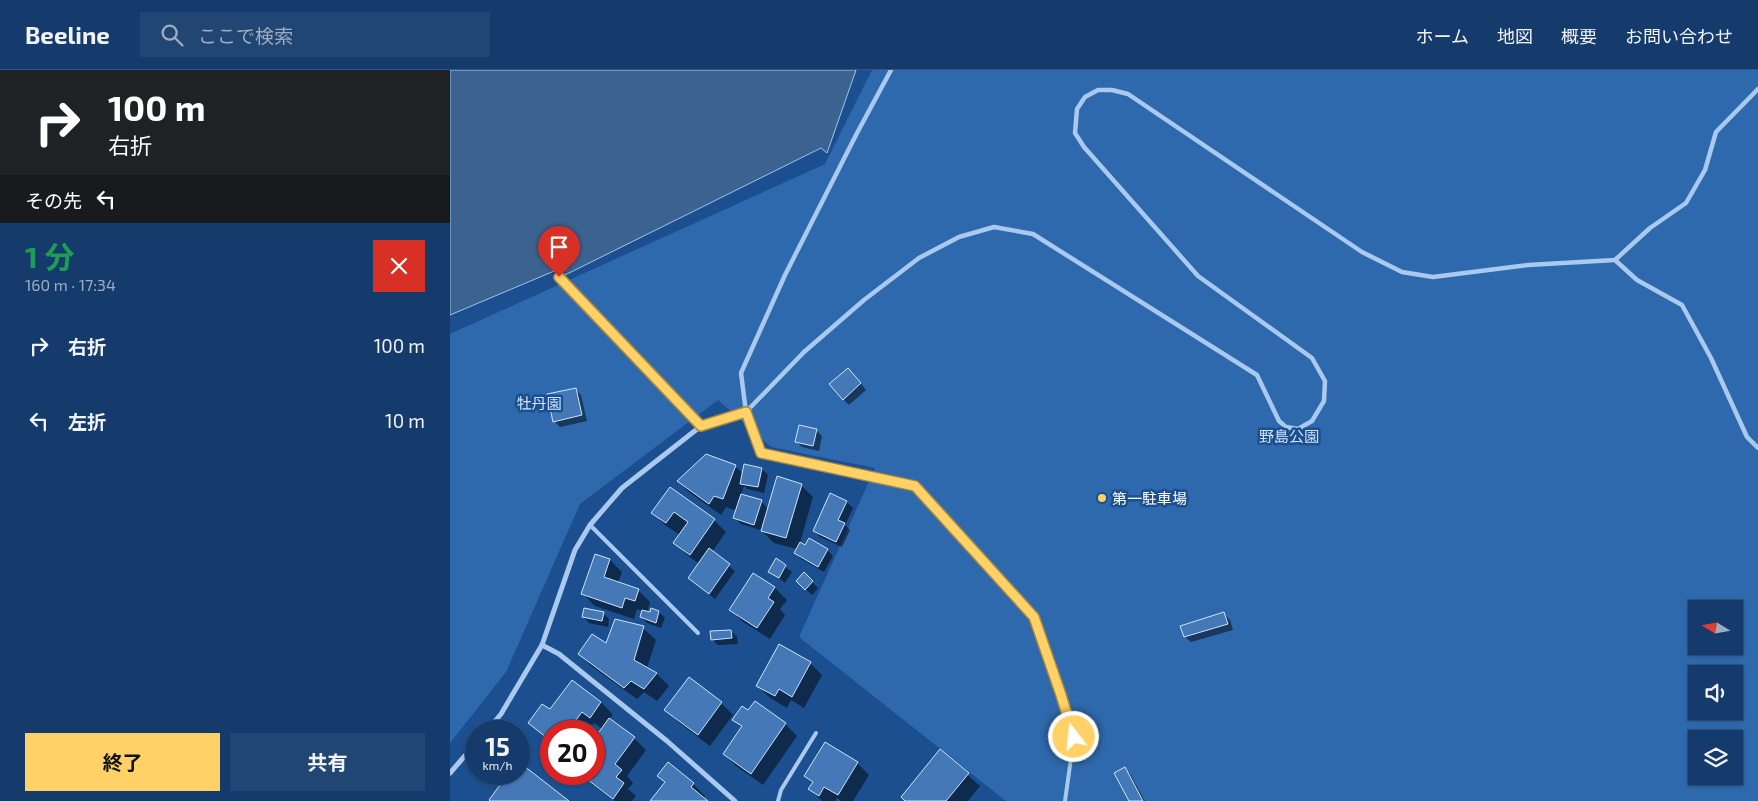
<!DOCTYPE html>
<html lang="ja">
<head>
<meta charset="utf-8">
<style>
  :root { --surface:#143b6b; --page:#214673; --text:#f1f3f6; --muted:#9dadc1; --line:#33557e; --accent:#ffd166 }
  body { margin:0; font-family:"Exo 2","Noto Sans JP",sans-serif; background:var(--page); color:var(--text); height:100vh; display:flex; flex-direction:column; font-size:19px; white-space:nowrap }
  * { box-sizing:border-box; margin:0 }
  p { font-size:16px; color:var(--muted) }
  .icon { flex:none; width:28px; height:28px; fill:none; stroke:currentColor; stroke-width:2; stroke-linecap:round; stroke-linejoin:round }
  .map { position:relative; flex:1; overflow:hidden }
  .panel { display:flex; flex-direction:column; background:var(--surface); width:450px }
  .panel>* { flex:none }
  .banner { background:#202124; color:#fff; overflow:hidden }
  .needle { width:32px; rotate:281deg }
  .controls { position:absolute; left:1238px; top:530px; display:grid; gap:10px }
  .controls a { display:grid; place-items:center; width:55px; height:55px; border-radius:0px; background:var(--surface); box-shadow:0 1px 4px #0004,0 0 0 1px var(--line); font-size:25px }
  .speed { position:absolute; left:15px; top:650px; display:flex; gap:10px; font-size:25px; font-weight:700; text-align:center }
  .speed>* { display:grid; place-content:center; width:65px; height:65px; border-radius:50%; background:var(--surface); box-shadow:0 1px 4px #0004,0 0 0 1px var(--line); line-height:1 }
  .speed small { font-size:12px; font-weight:400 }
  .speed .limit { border:8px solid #d22; background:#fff; color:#111 }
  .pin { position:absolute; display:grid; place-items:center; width:42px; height:42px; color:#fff; margin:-51px -21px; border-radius:50% 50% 50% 0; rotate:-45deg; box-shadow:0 0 5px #0007 }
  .pin .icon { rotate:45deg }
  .me { position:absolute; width:55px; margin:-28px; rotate:344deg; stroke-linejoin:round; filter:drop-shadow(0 0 4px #0008) }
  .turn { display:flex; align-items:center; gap:18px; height:105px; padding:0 25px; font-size:22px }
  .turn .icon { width:65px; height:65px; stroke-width:2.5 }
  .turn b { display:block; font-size:35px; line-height:42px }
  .then { display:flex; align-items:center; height:48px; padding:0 25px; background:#0003; gap:10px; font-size:19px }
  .round { display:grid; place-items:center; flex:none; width:52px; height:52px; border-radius:0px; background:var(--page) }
  .overview { display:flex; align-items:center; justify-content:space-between; height:85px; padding:0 25px }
  h1 { font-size:30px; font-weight:700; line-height:38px; color:#1e9e55 }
  .button { display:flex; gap:10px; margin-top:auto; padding:10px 25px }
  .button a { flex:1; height:58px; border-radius:0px; background:var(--accent); color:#111; font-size:20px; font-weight:700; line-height:58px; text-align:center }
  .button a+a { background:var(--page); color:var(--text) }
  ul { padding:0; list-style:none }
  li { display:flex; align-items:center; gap:15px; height:75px; padding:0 25px }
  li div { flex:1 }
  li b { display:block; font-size:19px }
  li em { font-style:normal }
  header { display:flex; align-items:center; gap:30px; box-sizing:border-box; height:70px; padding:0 25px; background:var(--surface); border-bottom:1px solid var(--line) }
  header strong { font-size:24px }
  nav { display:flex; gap:28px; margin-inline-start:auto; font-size:18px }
  .search { width:350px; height:45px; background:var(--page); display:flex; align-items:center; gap:12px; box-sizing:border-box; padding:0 18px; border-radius:0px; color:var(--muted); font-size:19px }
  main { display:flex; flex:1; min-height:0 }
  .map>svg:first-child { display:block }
  .green { fill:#2e69ad; fill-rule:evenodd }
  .water { fill:#3c6290; stroke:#9cc4f0 }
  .shadow { fill:#0007 }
  .building { fill:#4478b7; stroke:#cfe3fa }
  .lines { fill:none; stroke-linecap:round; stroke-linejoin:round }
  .service { stroke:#a9c9ee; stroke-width:4 }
  .pedestrian { stroke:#a9c9ee; stroke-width:4.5 }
  .minor { stroke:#a9c9ee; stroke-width:5 }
  .route-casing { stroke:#a68842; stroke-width:12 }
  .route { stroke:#ffd166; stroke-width:9 }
  .poi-dot { fill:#ffd166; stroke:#1b4f8f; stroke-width:2 }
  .labels { text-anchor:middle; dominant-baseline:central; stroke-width:5; stroke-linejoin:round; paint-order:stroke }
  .park-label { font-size:15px; fill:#cfe3fa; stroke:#1b4f8f }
  .poi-label { font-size:15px; fill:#fff; stroke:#1b4f8f; text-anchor:start }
</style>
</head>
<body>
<header>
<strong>Beeline</strong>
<div class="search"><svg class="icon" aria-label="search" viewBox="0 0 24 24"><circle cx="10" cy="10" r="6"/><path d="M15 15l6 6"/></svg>ここで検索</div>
<nav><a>ホーム</a><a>地図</a><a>概要</a><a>お問い合わせ</a></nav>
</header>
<main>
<section class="panel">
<div class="banner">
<div class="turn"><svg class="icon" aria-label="right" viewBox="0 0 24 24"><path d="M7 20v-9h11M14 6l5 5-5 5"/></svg><div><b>100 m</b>右折</div></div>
<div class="then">その先<svg class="icon" aria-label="left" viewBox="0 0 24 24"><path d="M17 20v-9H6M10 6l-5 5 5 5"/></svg></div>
</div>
<div class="overview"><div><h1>1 分</h1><p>160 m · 17:34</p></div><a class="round" style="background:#d93025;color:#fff"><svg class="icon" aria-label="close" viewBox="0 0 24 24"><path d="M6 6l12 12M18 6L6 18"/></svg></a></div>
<ul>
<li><svg class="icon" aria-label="right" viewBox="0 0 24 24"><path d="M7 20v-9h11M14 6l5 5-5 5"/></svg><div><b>右折</b></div><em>100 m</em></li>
<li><svg class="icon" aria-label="left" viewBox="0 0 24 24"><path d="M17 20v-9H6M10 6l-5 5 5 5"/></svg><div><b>左折</b></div><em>10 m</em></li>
</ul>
<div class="button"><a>終了</a><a>共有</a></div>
</section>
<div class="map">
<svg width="1308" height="731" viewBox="0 0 1308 731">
  <rect width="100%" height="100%" fill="#1b4f8f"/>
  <path class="green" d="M422,0h886v731h-752l-207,-164 76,-169 -104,-21 -53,-47 -138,104 -74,168 -56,71v-409l375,-170zM1246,539h38v37h-38zM1246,604h38v37h-38zM1246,669h38v37h-38z"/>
  <polygon class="water" points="0,0 406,0 377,83 371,78 115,205 109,199 0,245"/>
  <g class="shadow">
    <polygon points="404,305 416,320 399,335 393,329"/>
    <polygon points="125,319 131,325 137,351 110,357 104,351"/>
    <polygon points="366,360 372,366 369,381 352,377 346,371"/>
    <polygon points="285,396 293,404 312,399 318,405 314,423 297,419 294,416 291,425 311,431 318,439 351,415 363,427 350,473 355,476 377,480 383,486 374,502 351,489 345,483 347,479 324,473 310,459 310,460 291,454 285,448 287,441 276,437 271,445 240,423 228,411"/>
    <polygon points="220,419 264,450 276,462 262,482 285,501 265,529 239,508 249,494 237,485 225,473 230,465 215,455 203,443"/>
    <polygon points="381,425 397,432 403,438 395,455 400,460 392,477 370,467 364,461"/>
    <polygon points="146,485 160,490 172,502 168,513 188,520 200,532 197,543 209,542 215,548 211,558 197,553 191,547 193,541 187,539 184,549 145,536 133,524"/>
    <polygon points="326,490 342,502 335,513 320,501"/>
    <polygon points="354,504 368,518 362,525 353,517"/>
    <polygon points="325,518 337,530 330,539 335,545 320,569 293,552 281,540"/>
    <polygon points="153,543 159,549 158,557 139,553 133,547"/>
    <polygon points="774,544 780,550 783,560 741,572 735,567"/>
    <polygon points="193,558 206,570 197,598 207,604 219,616 207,631 194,622 187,629 141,596 129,584 156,575"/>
    <polygon points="281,561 287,567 288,574 268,575 262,569"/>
    <polygon points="360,593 372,605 354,638 341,630 337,638 320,628 308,616"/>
    <polygon points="151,632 163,645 159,649 184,668 196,680 177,706 183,713 178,719 186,726 182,731 165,731 140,713 131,704 144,704 144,671 152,659 144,653 138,661 101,661 101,672 79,653 100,641"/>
    <polygon points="271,633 283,645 260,676 228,652 216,640"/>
    <polygon points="284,649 335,654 347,666 313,715 286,696 274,684 293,658"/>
    <polygon points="490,681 530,716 518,731 456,731"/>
    <polygon points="407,693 419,705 403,731 391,731 387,728 385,731 372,731 360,719 363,714 356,706"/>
    <polygon points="674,699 680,704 695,731 680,731"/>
    <polygon points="209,706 243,714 255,726 254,728 257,731 202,731 216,713"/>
  </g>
  <g class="building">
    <polygon points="398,298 411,313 393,330 379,314"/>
    <polygon points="126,318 132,345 103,352 97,324"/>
    <polygon points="349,355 367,359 363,376 345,372"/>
    <polygon points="256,384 286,395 273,429 264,426 259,434 227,411"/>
    <polygon points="294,394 312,398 308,417 290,414"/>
    <polygon points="327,406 352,414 336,468 311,461"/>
    <polygon points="220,417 265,449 240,485 223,473 238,452 224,442 216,453 201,443"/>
    <polygon points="380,423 397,431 388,450 395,453 386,472 363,461"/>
    <polygon points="291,424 312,430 304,455 283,448"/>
    <polygon points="359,468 378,479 368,497 344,483 350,472 355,475"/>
    <polygon points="259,478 280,494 259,524 238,508"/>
    <polygon points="145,484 160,489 154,507 189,519 185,531 175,528 172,538 131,524"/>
    <polygon points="326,488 336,495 329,508 318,502"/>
    <polygon points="354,502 363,511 355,520 346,511"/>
    <polygon points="303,503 325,517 318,528 324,532 307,558 279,540"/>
    <polygon points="134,538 154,542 152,551 132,547"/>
    <polygon points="201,538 209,541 206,553 190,547 192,540 200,542"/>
    <polygon points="774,542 778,554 734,567 730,556"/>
    <polygon points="165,549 194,556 184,590 207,603 194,619 181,611 174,618 128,584 142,564 156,573"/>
    <polygon points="281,560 282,568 261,570 260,561"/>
    <polygon points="329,574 361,592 342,627 329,619 325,626 306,616"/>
    <polygon points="239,607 272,632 248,665 214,640"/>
    <polygon points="122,610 151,632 140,648 132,642 120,658 124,661 101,661 101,671 78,653 92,634 100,639"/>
    <polygon points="305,631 336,653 301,704 273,684 292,656 282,650 292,636 298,640"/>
    <polygon points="159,648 185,667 165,694 172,700 166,707 174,713 163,729 130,704 144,704 144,669"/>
    <polygon points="375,672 408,692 388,725 374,717 369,726 358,719 363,712 354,706"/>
    <polygon points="490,679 519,703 496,731 455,731 451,727"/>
    <polygon points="69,692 119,731 40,731 39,730 58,704 69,704"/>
    <polygon points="218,692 244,713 241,717 258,731 200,731 215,712 207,706"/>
    <polygon points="675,697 693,731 679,731 664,703"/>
  </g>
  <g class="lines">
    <g class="service">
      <polyline points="109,207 251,356"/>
      <polyline points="296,342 311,383 465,416 584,547 611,625 624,667 615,731"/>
      <polyline points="140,455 248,563"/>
      <polyline points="328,731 331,720 366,663"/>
    </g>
    <g class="pedestrian">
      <polyline points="1165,190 1187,210 1232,235 1261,288 1297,367 1308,378"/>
      <polyline points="296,342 354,282 414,230 469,188 509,167 544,157 583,164 807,305 829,351 836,357 848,359 862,351 874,331 875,311 862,288 748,206 634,77 625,63 627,39 635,27 648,20 662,20 678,24 912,182 952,202 983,207 1078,195 1165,190 1200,158 1236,133 1255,100 1266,62 1308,19"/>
      <polyline points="296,342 291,303 335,205 406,65 441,0"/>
    </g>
    <g class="minor">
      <polyline points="92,575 109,584 217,671 285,731"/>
      <polyline points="37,661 51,644 92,575 125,480 140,455 172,418 251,356 296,342"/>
      <polyline points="0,703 26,673"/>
    </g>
  </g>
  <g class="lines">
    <defs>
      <polyline id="route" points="109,207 251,356 296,342 311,383 465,416 584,547 611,625 624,667"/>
    </defs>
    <use href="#route" class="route-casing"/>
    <use href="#route" class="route"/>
  </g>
  <circle class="poi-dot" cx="652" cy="428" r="5"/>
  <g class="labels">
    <g class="park-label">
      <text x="89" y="333">牡丹園</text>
      <text x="839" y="366">野島公園</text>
    </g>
    <g class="poi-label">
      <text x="662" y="428">第一駐車場</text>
    </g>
  </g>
</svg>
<div class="controls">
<a><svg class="needle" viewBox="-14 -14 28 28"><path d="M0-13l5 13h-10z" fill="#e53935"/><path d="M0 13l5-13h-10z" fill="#9dadc1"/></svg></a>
<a><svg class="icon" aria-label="sound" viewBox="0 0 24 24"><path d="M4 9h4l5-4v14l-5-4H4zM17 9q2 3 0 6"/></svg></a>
<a><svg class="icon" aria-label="layers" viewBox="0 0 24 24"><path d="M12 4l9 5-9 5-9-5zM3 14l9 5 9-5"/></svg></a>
</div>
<div class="speed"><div>15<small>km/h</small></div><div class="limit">20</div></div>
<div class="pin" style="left:109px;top:207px;background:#d93025"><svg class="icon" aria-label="arrive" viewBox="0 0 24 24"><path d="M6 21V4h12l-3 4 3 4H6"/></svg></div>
<svg class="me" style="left:624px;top:667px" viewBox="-20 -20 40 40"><circle r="17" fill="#ffd166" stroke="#fff" stroke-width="3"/><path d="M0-11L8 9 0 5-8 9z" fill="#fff"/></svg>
</div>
</main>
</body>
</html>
